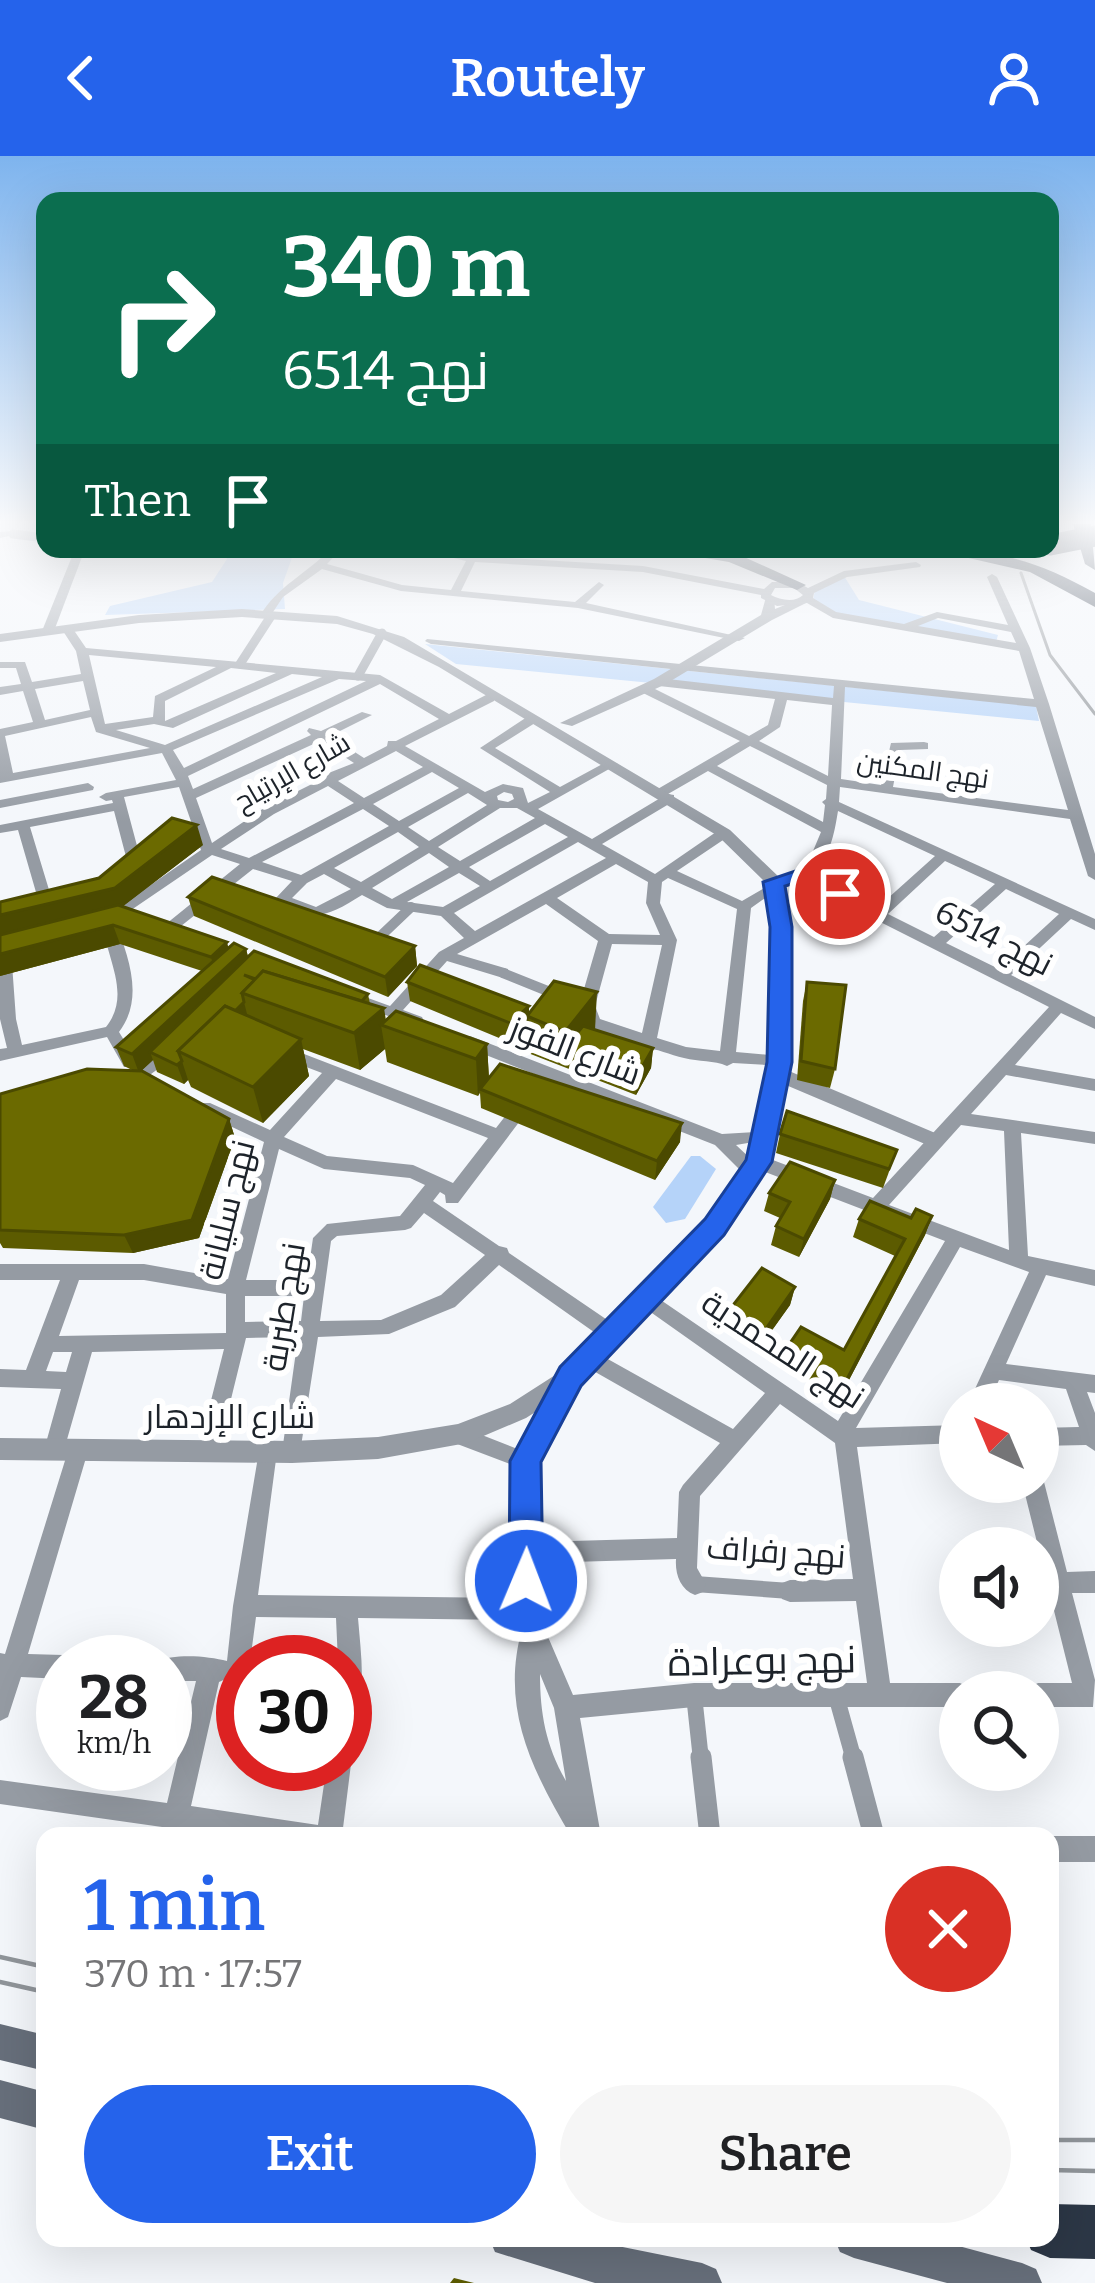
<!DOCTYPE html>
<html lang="en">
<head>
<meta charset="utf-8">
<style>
  :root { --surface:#fff; --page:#f6f6f6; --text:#202124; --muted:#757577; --accent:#2563eb }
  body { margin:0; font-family:Bitter,Cairo,serif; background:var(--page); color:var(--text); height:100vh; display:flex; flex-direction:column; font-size:45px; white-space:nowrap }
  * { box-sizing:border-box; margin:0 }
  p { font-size:39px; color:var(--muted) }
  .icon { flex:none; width:66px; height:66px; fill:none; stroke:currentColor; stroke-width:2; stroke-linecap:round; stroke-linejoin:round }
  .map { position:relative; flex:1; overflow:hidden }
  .details { position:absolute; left:36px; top:1671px; width:1023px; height:420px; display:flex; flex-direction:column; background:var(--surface); border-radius:24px; box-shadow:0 12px 48px #0002 }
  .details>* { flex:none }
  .banner { position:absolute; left:36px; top:36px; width:1023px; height:366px; border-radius:24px; box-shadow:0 12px 48px #0002; background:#0b6e4f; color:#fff; overflow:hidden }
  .needle { width:78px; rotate:316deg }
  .controls { position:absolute; left:939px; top:1227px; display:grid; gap:24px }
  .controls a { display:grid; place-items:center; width:120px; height:120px; border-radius:50%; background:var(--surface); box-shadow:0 12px 48px #0002; font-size:60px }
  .speed { position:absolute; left:36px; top:1479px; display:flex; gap:24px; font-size:60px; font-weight:700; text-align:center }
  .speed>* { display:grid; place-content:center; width:156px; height:156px; border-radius:50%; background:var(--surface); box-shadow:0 12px 48px #0002; line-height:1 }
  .speed small { font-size:30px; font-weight:400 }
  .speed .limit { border:18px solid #d22; background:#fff; color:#111 }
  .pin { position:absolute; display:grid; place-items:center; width:102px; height:102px; color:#fff; margin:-51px; border:6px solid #fff; border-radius:50%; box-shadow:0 3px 12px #0007 }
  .me { position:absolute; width:132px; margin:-66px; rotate:1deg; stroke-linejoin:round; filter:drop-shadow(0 0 9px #0008) }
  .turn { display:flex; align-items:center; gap:42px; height:252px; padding:0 48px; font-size:54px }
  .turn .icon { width:156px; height:156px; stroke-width:2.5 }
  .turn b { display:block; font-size:84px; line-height:102px }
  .then { display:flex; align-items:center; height:114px; padding:0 48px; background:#0003; gap:24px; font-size:45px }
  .round { display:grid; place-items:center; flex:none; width:126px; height:126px; border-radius:63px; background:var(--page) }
  .summary { display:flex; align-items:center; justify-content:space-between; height:204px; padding:0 48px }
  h1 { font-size:72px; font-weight:600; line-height:90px; color:var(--accent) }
  .primary-button { display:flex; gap:24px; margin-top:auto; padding:24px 48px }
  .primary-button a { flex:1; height:138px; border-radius:72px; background:var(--accent); color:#fff; font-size:48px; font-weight:600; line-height:138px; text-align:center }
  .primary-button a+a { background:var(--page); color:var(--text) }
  header { display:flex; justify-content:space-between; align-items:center; height:156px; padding:0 48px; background:var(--accent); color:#fff; font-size:54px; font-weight:600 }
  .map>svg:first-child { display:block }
  .green { fill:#b5d3f9 }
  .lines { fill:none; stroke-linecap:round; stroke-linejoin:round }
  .pedestrian-far4 { stroke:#959ba3; stroke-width:9 }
  .pedestrian-far3 { stroke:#959ba3; stroke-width:10 }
  .pedestrian-far2 { stroke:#959ba3; stroke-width:14 }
  .pedestrian-far1 { stroke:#959ba3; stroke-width:16 }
  .pedestrian { stroke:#959ba3; stroke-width:21 }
  .minor { fill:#959ba3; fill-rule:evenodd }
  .tertiary { fill:#959ba3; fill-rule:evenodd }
  .secondary { fill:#676f7b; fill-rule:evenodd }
  .trunk { fill:#394452; fill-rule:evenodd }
  .motorway { fill:#2c3746; fill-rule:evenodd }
  .tram-far1 { stroke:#90959a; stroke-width:3 }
  .tram { stroke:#90959a; stroke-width:4.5 }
  .motorway-bridge { stroke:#2c3746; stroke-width:21 }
  .wall { fill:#5c5b00 }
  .shaded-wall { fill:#4b4a00 }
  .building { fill:#6b6a00; stroke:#4b4a00; stroke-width:3 }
  .route { fill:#2563eb; stroke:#184099; stroke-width:3 }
  .labels { text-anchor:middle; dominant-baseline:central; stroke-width:12; stroke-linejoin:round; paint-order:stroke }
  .far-street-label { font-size:27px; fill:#1d232a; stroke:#fff }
  .street-label { font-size:33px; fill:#1d232a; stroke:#fff }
  .near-street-label { font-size:39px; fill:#1d232a; stroke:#fff }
</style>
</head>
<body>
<header><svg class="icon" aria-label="back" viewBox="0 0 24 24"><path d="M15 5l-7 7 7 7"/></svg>Routely<svg class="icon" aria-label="person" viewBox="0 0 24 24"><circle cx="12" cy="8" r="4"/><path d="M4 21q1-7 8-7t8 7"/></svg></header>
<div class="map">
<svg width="1095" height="2127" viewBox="0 0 1095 2127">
  <rect width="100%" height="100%" fill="#f4f7fb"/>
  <g class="green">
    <polygon points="221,393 295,393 283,427 285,453 105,459 110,450 212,426 227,403"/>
    <polygon points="844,420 859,444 998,479 996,486 831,459 812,449 815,434"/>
    <polygon points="425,488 1036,550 1039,565 456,508"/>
    <polygon points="691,1000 700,1000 716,1013 685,1063 666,1067 653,1051"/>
  </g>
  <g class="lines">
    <g class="pedestrian-far4">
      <polyline points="13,378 45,382"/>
      <polyline points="240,508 271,460"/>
      <polyline points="358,520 382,477"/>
    </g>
    <g class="pedestrian-far3">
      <polyline points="371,789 411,751"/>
      <polyline points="503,817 560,840"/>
    </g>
    <polyline class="pedestrian-far2" points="778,918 936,985"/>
    <g class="pedestrian-far1">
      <polyline points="695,1428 790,1435"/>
      <polyline points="835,1536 854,1604"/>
      <polyline points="694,1539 701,1604"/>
    </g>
    <g class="pedestrian">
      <polyline points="701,1601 710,1680"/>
      <polyline points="853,1601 874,1680"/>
    </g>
    <g class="minor">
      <polygon points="0,376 13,375 18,378 0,382"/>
      <polygon points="75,393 85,393 54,475 44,477 42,475"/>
      <path d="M330,393h11l-14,15 75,21 49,5 15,-29 -49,-12h20l35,7 171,10 121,23 8,-7h25l11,6 36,-17 72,-9 5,3 -1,2 -73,10 -33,16 -1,5 23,14 68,12 33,-12 71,13 -21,-48 5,-3 5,3 33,71 19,56 46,150v26l-7,-4 -18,-57 -230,-32 -1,15 256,117v11l-24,-11 -60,56 84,42v12l-34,-16 -46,52 80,14v12l-89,-16 -35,39 124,18v12l-74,-11 7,123 67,14v16l-49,-11 -40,89 89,11v18l-8,-1 8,21v38l-9,-6 -48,1v-18l41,-1 -13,-38 -67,-9 -11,24h-20l61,-132 -69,-25 -104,181 104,-3v18l-103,4 33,236h70l8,4 3,5h-11v15h-266l-114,11 21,118h-30c-39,-66 -71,-128 -49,-207l-4,-9 -160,-2c3,37 9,75 -5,110l-8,4v-70h-7l-2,-44 -80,-1 -6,45h-7v17l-6,3 -9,-4 -9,4 -28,124 127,19 9,-61h18v-10l6,10 -9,72h-117l-39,-6 -1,6h-26l3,-9 -162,-23v-24l167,23 29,-122h-31v-19h-9c18,-9 52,-6 71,-1l6,-55 27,-161 7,-2 7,2 3,7 -19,143 256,3 1,-132 -63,-24 -3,-7 3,-7 7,-2 61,24 44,-79 7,-3 7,3 3,6 -46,85 1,80 141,-4 2,-46 4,-7 37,-42 -137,-78 -3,-6 3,-6 7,-2 7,2 136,76 32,-36 -123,-87 -2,-6 2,-6 7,-2 189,129 107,-180 -185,-71 -1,7h-12l-32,-32 -257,-101 -2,-4 2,-4h12l252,98 50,-3 3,4 -3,4 -36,6 16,15 7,-5 6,2 108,41 176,-191 -250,-126 -31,15 -17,12 -15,144 44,4 6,2 2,4 -2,4 -53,-3 -6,3c-13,-6 -28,-4 -43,-8 -14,-3 -27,-10 -42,-10l-2,-4 -52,-17 -9,-21 19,-65 -52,-37 -89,50 51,15v8l-5,1 -56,-17 -44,49 19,7 2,4 -2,4 -6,1 -75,-27 -3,-4 8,-5 44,16 49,-54 25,-14 -23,-22 -54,-8 -25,-13c-35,22 -50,29 -87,4l17,-18 -39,-12 -77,61h-10v-6l74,-60 -28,-9 -97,66c13,35 30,77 4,111l19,31 -2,4h-12l-17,-30 -107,24v-12l7,-1 -7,-29v-73l9,1 2,3 5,69 6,26 84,-18c28,-35 -4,-74 -3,-109l98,-68 -22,-63 -55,10 20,75 -2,3 -5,1 -7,-4 -16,-61 -84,16 26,86 -7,5 -7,-5 -24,-83 -18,3v-8l113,-22 -1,-3 -6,1 -7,-4 7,-4 70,-13 -14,-27 -162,30v-54l33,-7 -10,-31 -23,4v-8l21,-3 -5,-16h-16v-6h25l7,20 49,-8 -5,-23 -15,-23 2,-2h8l15,22 294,27 69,39 37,-19h8v6l-89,45 80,46 18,-8 20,4 5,15 22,-11 -70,-44 47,-31h8v6l-40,25 65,39 48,-26 10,3 -80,45 54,30 70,-42 -6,-1v-6l84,-49 -99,-49v-6h8l100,50 19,-11 7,-26 -116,-13 -6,-4 6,-4 174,20 1,-12 -403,-42 -6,-3 2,-2 607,60 -15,-48 -186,-33 -26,-15 -30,3 -16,-8v-3l-118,-23 -168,-10 -14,29 114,11 24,-20 5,3 -18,18 159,35 -6,3 -161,-33 -177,-17 -79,-22 -39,28 -14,21h-8l-1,-2c17,-30 47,-42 70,-67zM775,432h19l9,7c-8,8 -23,5 -32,0zM938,462l73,14 5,11 -98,-17zM89,499l127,12 -61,29 -2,21 -48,7zM231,512l45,5 -111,48v-20zM292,518l30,3 -157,68 -49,-15 38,-6 19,4zM339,523l27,2 -182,87 -11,-18zM83,525l7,29 -45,10 -10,-31zM380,528l59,35 -43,22h-8l-1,5 -23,12 -34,-22 42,-21 -10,-3 -41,19 -12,-3 -2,3 4,4 -118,54 -5,-13zM845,531l191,20 32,103 -175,-23 7,-37 28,-1v-6l-4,-1 -33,1 -10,42 -40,-6zM787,544l45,5 -4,71 -69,-35 21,-14zM91,561l5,15 54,16 -137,25 -8,-37zM320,585l34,22 -33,13 -1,4 -56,28 -52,35 -16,-45zM750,590l77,39 -1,14 -4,3 3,3 -2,17 -106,-56zM396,595l27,16 -59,31 -26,-17zM708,615l113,61 -13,31 -66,38 -65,-30 52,-35v-6h-10l-64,44 -53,-30 72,-43v-6l-6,-1zM432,616l27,16 -60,33 -26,-17zM328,630l26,17 -105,55 -28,-9 53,-35zM504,636l8,2 2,5 -6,3 -10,-2 -1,-4zM468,637l19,12 -58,36 -21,-14zM500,652h17l18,10 -75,43 -22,-14zM363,653l26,17 -88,49 -39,-13zM838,655l97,45 -58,52 -67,-33c20,-16 24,-40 28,-64zM545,668l23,13 -78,44 -21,-14zM398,676l21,15 -58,35 -27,-14zM578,686l28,16 -131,73 -21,-18zM429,697l20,14 -57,32 -20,-11zM945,705l50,23 -61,53 -46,-23zM616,708l32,18 -2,21 14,32 -51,-1 -52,-36zM459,717l21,13 -37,21 -36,-5zM324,718l27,15 -35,18 -24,-9 15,-15zM668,722l69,31 -17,142 -34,-4 -29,-9 20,-98 -17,-37 2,-21zM1006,733l53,25 -60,55 -53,-26zM612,788l50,1 -20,88 -42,-14 -5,-13zM961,969l43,6 5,119 -120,-45zM780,1248l55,39 18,136 -63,1 -8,3 -3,8 3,8 8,3 66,-1 11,82h-173l-121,12 -37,-86v-46l140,-4c-1,15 4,30 19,36l8,-3 3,-8 -9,-16 3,-72zM540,1518l14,34 12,73c-20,-35 -26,-67 -26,-107z"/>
      <polygon points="88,627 94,631 93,634 0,652 0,644"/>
      <path d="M172,885l8,6 -2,4c-20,18 -35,35 -63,33l-2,-4 2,-4 19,-5z"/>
      <path d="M286,891l210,81 24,-31h12l2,4 -2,4 -74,98h-12l-1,-8 -5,-3 -7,9 66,45 8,2 2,5 113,77 3,6 -3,6 -7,2 -7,-2 -109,-77 -44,42 -66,27 -71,3 -19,122 -7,2 -7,-2 -3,-7 16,-115 -52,1 -28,114 -3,7 -7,2 -7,-2 -3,-7 26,-103 -132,3 -28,98 -3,7 -7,2 -7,-2 -3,-7 17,-61 -61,-2v-18l26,1 34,-90h-60v-16h144l84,15 36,-137 -66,-31 -2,-4 2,-4h12l60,27 52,-57 -42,-16 -2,-4 2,-4zM336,923l152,59 -35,45 -40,-18 -86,-9 -43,-19zM279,993l45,20 86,9 15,7 -25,31 -73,8 -14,14 -6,42h-61zM424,1057l61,42 -44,40 -60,25 -61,1 11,-80 6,-5 68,-6 6,-2zM79,1124h65l82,14v39l-167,3zM245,1140h59l-3,25 -56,1zM53,1196h19l-6,20 -20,-1z"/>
      <polygon points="78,1286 85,1288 88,1295 28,1498 63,1499 73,1506 63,1506 63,1523 21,1521 8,1561 0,1565 0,1497 5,1498 68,1295 71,1288"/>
      <polygon points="1038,1318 1044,1326 1067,1416 1095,1415 1095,1437 1072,1437 1095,1524 1093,1551 1038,1551 1038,1536 1027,1536 1030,1531 1038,1527 1072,1527 1022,1326 1038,1326"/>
      <rect x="1050" y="1680" width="45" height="26"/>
    </g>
    <g class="tertiary">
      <polygon points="766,441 774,441 775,453 802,442 808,446 772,464 664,529 572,570 560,567 654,523 761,459"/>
      <polygon points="242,453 337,460 404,481 730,674 780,722 790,771 788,918 769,1006 722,1077 579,1228 526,1262 467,1287 378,1303 292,1307 0,1304 0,1282 292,1285 378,1281 458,1268 510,1248 563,1214 708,1065 749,1004 768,918 772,771 766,727 718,680 439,511 373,478 337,468 242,461 139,467 0,486 0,478 139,459"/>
    </g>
    <g class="secondary">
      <polygon points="0,1868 45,1879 45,1915 0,1904"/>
      <polygon points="0,1924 45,1936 45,1974 0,1962"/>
      <polygon points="489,2082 578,2082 702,2107 716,2113 722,2127 595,2127 495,2096"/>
      <polygon points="834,2082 929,2082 1022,2107 1036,2113 1042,2127 947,2127 854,2102 840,2096"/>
    </g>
    <polygon class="trunk" points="652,393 733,396 806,429 797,434 729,406"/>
    <g class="motorway">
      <polygon points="1073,368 1091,368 1095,414 1085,408"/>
      <path d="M929,393c66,0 108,11 166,44v14l-65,-35z"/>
      <polygon points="1050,2048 1095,2049 1095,2103 1050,2102 1031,2094 1026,2082 1050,2082"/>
    </g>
    <polyline class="tram-far1" points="1021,417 1050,499 1095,558"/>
    <g class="tram">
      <polyline points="0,1801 45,1811"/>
      <polyline points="0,1826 45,1836"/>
      <polyline points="1050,1984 1095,1984"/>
      <polyline points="1050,2014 1095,2015"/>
    </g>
    <polyline class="motorway-bridge" points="1050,389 1095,380"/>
  </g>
  <g class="wall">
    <polygon points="203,689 123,750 228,792 246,793 248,801 368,838 370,848 386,865 487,888 489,922 680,986 655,1024 481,952 480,937 478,940 387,906 385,893 360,914 303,893 309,920 263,967 191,931 188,924 184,928 157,916 153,904 141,915 229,963 235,982 199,1082 133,1097 3,1092 0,1087 0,938 134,915 124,910 116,891 202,815 120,788 0,820 0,746 99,722"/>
    <polygon points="188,741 415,790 417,810 388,841 194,760"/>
    <polygon points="407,826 529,850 529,858 595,874 653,892 651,912 636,939 528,897 528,871 511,887 410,845"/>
    <polygon points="807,826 835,913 830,932 797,924 803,845"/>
    <polygon points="780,978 897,994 883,1032 776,997"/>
    <polygon points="835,1024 830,1043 799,1101 771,1089 776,1070 780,1062 764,1055 769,1037"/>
    <polygon points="932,1060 925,1079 839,1243 781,1210 786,1193 844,1194 895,1100 853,1081 859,1063"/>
    <polygon points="795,1131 790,1149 760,1191 727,1171 730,1153"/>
    <polygon points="454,2122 474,2127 450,2127"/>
  </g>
  <g class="shaded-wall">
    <polygon points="197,669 203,689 122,751 0,780 0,759 115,732"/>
    <polygon points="113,769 120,788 0,820 0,798"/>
    <polygon points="227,786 232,806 246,793 251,812 150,896 153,904 139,917 132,898 216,820 211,801"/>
    <polygon points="415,790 417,810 388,841 385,821"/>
    <polygon points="597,836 595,874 564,893 565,876"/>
    <polygon points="244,846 249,866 188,899"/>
    <polygon points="529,850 528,871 511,887 510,867"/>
    <polygon points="384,852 387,871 381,869 385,893 360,914 354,877"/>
    <polygon points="301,883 309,920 263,967 253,931"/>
    <polygon points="487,888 489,925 480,933 478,940 476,903"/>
    <polygon points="653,892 651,912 636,939 637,920"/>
    <polygon points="182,905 188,924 184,928 177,909"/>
    <polygon points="229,963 235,982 199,1082 133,1097 124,1079"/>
    <polygon points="682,967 680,986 655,1024 657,1005"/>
    <polygon points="835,1024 830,1043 799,1101 804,1083"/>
    <polygon points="932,1060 925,1079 839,1243 845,1227"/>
    <polygon points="795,1131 790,1149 760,1191 765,1174"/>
  </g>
  <g class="building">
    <polygon points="172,662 197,669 115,732 0,759 0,746 99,722"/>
    <polygon points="212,721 415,790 385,821 188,741"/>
    <polygon points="118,749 227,786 211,801 113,769 0,798 0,779"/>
    <polygon points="234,787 246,793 132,898 116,891"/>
    <polygon points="254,795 368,838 362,845 263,815 256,823 244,819 255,824 242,837 244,846 235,855 225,850 178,895 182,905 177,909 150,896"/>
    <polygon points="420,809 529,850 510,867 407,826"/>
    <polygon points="263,815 384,852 354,877 242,837"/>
    <polygon points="554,825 597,836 565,876 527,860"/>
    <polygon points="807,826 846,829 835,913 801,905"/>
    <polygon points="225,850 301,883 253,931 178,895"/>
    <polygon points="396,855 487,888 476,903 381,869"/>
    <polygon points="583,870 653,892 637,920 564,893"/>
    <polygon points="500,908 682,967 657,1005 480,933"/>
    <polygon points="87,913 142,915 229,963 192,1064 124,1079 0,1074 0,938"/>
    <polygon points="787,955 897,994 889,1013 780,978"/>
    <polygon points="790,1006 835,1024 804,1083 776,1070 790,1046 769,1037"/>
    <polygon points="870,1045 911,1062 916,1053 932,1060 845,1227 786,1193 801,1171 844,1194 905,1083 859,1063"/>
    <polygon points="762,1112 795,1131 765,1174 730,1153"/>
  </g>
  <linearGradient id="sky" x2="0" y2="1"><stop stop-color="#7eb4ee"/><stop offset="0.55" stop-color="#fafbfd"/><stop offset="1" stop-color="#fafbfd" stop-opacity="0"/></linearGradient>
  <rect width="1095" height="666" fill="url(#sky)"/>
  <polygon class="route" points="801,713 851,738 840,745 798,726 785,730 792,771 792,906 772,1006 724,1079 581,1230 541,1306 543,1425 538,1437 526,1441 514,1437 509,1425 510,1305 560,1211 705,1063 746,1004 767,906 770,771 763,726"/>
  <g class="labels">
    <g class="far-street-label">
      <text transform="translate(923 614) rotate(8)">نهج المكنين</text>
      <text transform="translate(292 616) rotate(-30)">شارع الإرتياح</text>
    </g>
    <g class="street-label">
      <text transform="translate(994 782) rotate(27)">نهج 6514</text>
      <text transform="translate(575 895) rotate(21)">شارع الفوز</text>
      <text transform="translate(227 1054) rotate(-76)">نهج سليانة</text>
      <text transform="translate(284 1151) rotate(-81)">نهج طبربة</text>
      <text transform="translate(783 1194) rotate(33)">نهج المحمدية</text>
      <text x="230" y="1261">شارع الإزدهار</text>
      <text transform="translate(776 1396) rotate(4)">نهج رفراف</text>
    </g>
    <g class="near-street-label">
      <text transform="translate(762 1505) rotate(-1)">نهج بوعرادة</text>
    </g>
  </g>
</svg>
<div class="controls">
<a><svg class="needle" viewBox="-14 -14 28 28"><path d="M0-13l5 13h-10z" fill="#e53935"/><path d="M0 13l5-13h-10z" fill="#757577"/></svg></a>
<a><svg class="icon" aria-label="sound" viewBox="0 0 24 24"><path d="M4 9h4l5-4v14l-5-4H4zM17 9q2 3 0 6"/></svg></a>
<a><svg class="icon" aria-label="search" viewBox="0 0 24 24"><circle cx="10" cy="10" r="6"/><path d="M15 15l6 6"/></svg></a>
</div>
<div class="speed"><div>28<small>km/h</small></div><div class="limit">30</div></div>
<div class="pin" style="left:840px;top:738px;background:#d93025"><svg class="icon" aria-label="arrive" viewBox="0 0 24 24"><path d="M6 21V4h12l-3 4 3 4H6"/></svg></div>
<svg class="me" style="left:526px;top:1425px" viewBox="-20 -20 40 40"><circle r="17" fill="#2563eb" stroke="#fff" stroke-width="3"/><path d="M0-11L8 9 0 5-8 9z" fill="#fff"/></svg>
<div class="banner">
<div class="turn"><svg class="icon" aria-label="right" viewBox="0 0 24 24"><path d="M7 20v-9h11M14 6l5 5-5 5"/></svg><div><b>340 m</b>نهج 6514</div></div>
<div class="then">Then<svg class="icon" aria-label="arrive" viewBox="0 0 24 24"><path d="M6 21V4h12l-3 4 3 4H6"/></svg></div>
</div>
<section class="details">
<div class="summary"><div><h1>1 min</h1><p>370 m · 17:57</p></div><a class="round" style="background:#d93025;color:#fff"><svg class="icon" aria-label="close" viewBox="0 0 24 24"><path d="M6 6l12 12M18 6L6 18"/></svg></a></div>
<div class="primary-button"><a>Exit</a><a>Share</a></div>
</section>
</div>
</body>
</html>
